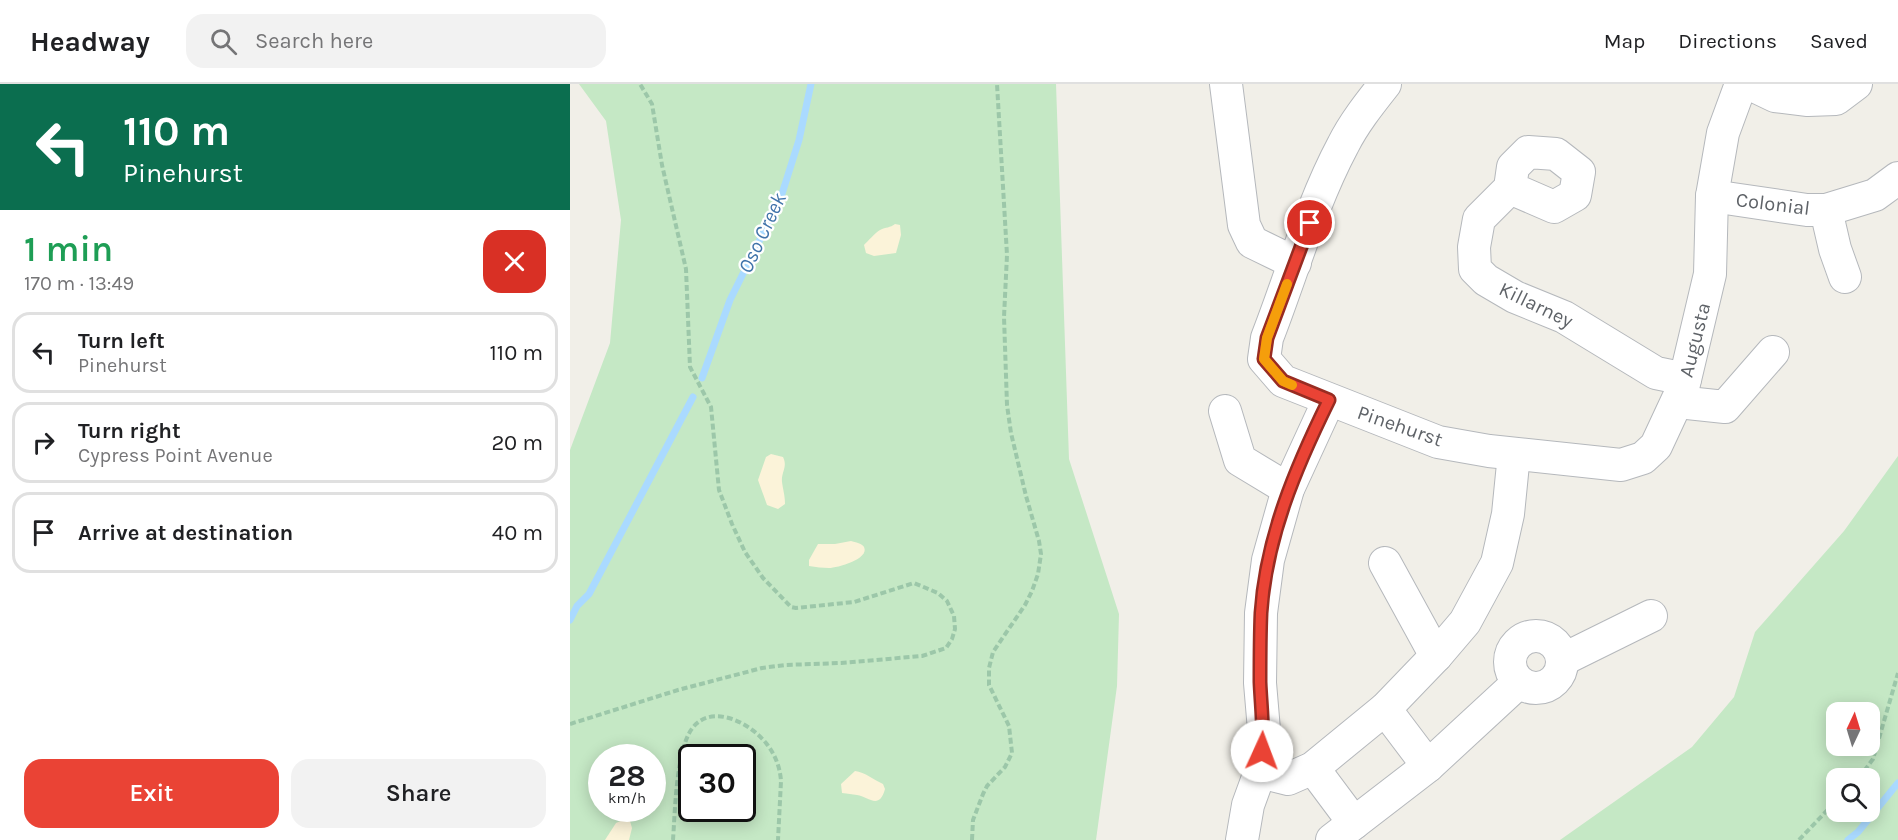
<!DOCTYPE html>
<html lang="en">
<head>
<meta charset="utf-8">
<style>
  :root { --surface:#fff; --page:#f2f2f2; --text:#202124; --muted:#757577; --line:#e0e0e0; --accent:#ea4335 }
  body { margin:0; font-family:Karla,sans-serif; background:var(--page); color:var(--text); height:100vh; display:flex; flex-direction:column; font-size:22px; white-space:nowrap }
  * { box-sizing:border-box; margin:0 }
  p { font-size:20px; color:var(--muted) }
  .icon { flex:none; width:33px; height:33px; fill:none; stroke:currentColor; stroke-width:2; stroke-linecap:round; stroke-linejoin:round }
  .map { position:relative; flex:1; overflow:hidden }
  .side { display:flex; flex-direction:column; background:var(--surface); width:570px }
  .side>* { flex:none }
  .top-card { background:#0b6e4f; color:#fff; overflow:hidden }
  .needle { width:39px; rotate:4deg }
  .tools { position:absolute; left:1256px; top:618px; display:grid; gap:12px }
  .tools a { display:grid; place-items:center; width:54px; height:54px; border-radius:12px; background:var(--surface); box-shadow:0 3px 15px #0003; font-size:30px }
  .speed { position:absolute; left:18px; top:660px; display:flex; gap:12px; font-size:30px; font-weight:700; text-align:center }
  .speed>* { display:grid; place-content:center; width:78px; height:78px; border-radius:50%; background:var(--surface); box-shadow:0 3px 15px #0003; line-height:1 }
  .speed small { font-size:15px; font-weight:400 }
  .speed .limit { border:3px solid #111; border-radius:9px; background:#fff; color:#111 }
  .pin { position:absolute; display:grid; place-items:center; width:51px; height:51px; color:#fff; margin:-26px; border:3px solid #fff; border-radius:50%; box-shadow:0 2px 6px #0007 }
  .me { position:absolute; width:66px; margin:-33px; rotate:2deg; stroke-linejoin:round; filter:drop-shadow(0 0 4px #0008) }
  .turn { display:flex; align-items:center; gap:21px; height:126px; padding:0 24px; font-size:27px }
  .turn .icon { width:78px; height:78px; stroke-width:2.5 }
  .turn b { display:block; font-size:42px; line-height:51px }
  .round { display:grid; place-items:center; flex:none; width:63px; height:63px; border-radius:18px; background:var(--page) }
  .head { display:flex; align-items:center; justify-content:space-between; height:102px; padding:0 24px }
  h1 { font-size:36px; font-weight:600; line-height:45px; color:#1e9e55 }
  .button { display:flex; gap:12px; margin-top:auto; padding:12px 24px }
  .button a { flex:1; height:69px; border-radius:18px; background:var(--accent); color:#fff; font-size:24px; font-weight:600; line-height:69px; text-align:center }
  .button a+a { background:var(--page); color:var(--text) }
  ul { padding:0; list-style:none }
  li { display:flex; align-items:center; gap:18px; height:81px; margin:0 12px 9px; padding:0 12px; border:3px solid var(--line); border-radius:18px }
  li div { flex:1 }
  li b { display:block; font-size:22px }
  li em { font-style:normal }
  header { display:flex; align-items:center; gap:36px; box-sizing:border-box; height:84px; padding:0 30px; background:var(--surface); border-bottom:2px solid var(--line) }
  header strong { font-size:28px }
  nav { display:flex; gap:33px; margin-inline-start:auto; font-size:21px }
  .search { width:420px; height:54px; background:var(--page); display:flex; align-items:center; gap:15px; box-sizing:border-box; padding:0 21px; border-radius:18px; color:var(--muted); font-size:22px }
  main { display:flex; flex:1; min-height:0 }
  .map>svg:first-child { display:block }
  .green { fill:#c5e8c5; fill-rule:evenodd }
  .sand { fill:#fbf3d9 }
  .lines { fill:none; stroke-linecap:round; stroke-linejoin:round }
  .stream { stroke:#aadaff; stroke-width:7 }
  .minor-casing { stroke:#b5b8bc; stroke-width:34 }
  .path { stroke:#9cc7a9; stroke-width:4; stroke-dasharray:6 3; stroke-linecap:butt }
  .minor { stroke:#fff; stroke-width:32 }
  .route-casing { stroke:#982c22; stroke-width:15 }
  .route { stroke:#ea4335; stroke-width:10 }
  .slow { stroke:#f59e0b; stroke-width:10 }
  .labels { text-anchor:middle; dominant-baseline:central; stroke-width:4.5; stroke-linejoin:round; paint-order:stroke }
  .street-label { font-size:20px; fill:#5f6368; stroke:#fff }
  .water-label { font-size:21px; font-style:italic; fill:#4174aa; stroke:#fff }
</style>
</head>
<body>
<header>
<strong>Headway</strong>
<div class="search"><svg class="icon" aria-label="search" viewBox="0 0 24 24"><circle cx="10" cy="10" r="6"/><path d="M15 15l6 6"/></svg>Search here</div>
<nav><a>Map</a><a>Directions</a><a>Saved</a></nav>
</header>
<main>
<section class="side">
<div class="top-card">
<div class="turn"><svg class="icon" aria-label="left" viewBox="0 0 24 24"><path d="M17 20v-9H6M10 6l-5 5 5 5"/></svg><div><b>110 m</b>Pinehurst</div></div>
</div>
<div class="head"><div><h1>1 min</h1><p>170 m · 13:49</p></div><a class="round" style="background:#d93025;color:#fff"><svg class="icon" aria-label="close" viewBox="0 0 24 24"><path d="M6 6l12 12M18 6L6 18"/></svg></a></div>
<ul>
<li><svg class="icon" aria-label="left" viewBox="0 0 24 24"><path d="M17 20v-9H6M10 6l-5 5 5 5"/></svg><div><b>Turn left</b><p>Pinehurst</p></div><em>110 m</em></li>
<li><svg class="icon" aria-label="right" viewBox="0 0 24 24"><path d="M7 20v-9h11M14 6l5 5-5 5"/></svg><div><b>Turn right</b><p>Cypress Point Avenue</p></div><em>20 m</em></li>
<li><svg class="icon" aria-label="arrive" viewBox="0 0 24 24"><path d="M6 21V4h12l-3 4 3 4H6"/></svg><div><b>Arrive at destination</b></div><em>40 m</em></li>
</ul>
<div class="button"><a>Exit</a><a>Share</a></div>
</section>
<div class="map">
<svg width="1328" height="756" viewBox="0 0 1328 756">
  <rect width="100%" height="100%" fill="#f1efe8"/>
  <g class="green">
    <path d="M9,0h477l13,375 50,155 -2,72 -21,154h-526v-390l40,-107 11,-123 -15,-99zM32,674h50v50h-50zM122,674h50v50h-50z"/>
    <path d="M1328,372v384h-338l132,-93 42,-50 21,-65 89,-101zM1266,628h33v34h-33zM1266,694h33v34h-33z"/>
  </g>
  <g class="sand">
    <path d="M325,140l5,1 1,10 -5,18 -22,3 -8,-3 -2,-8c4,-4 11,-12 16,-15 6,-3 10,-2 15,-6z"/>
    <path d="M201,370l12,3c5,10 -2,15 -1,25 1,8 3,13 3,22l-7,5 -11,-4 -9,-25 8,-23z"/>
    <path d="M281,457c4,1 12,3 13,6 6,12 -27,21 -35,21 -6,0 -13,-1 -20,-2v-6l9,-16h17z"/>
    <path d="M285,687c10,1 19,9 28,13l2,5c-6,22 -17,7 -28,6 -5,-1 -9,-1 -15,-2l-1,-9z"/>
    <polygon points="55,735 60,737 62,744 59,756 35,756 46,739"/>
  </g>
  <g class="lines">
    <g class="stream">
      <polyline points="132,294 160,216 211,113 229,56 241,0"/>
      <polyline points="0,536 7,522 19,510 123,313"/>
      <polyline points="1278,756 1288,748 1328,699"/>
    </g>
    <defs>
      <g id="minor">
        <polyline points="656,0 674,141 682,158 725,179"/>
        <path d="M815,0c-15,19 -31,39 -42,61 -32,60 -51,129 -76,193l-3,21 19,22 155,61 51,9 132,14 22,-7 13,-12 27,-58 27,-114 2,-78 11,-63 18,-49"/>
        <polyline points="1180,0 1205,12 1238,16 1266,15 1286,0"/>
        <polyline points="940,104 984,123 1005,111 1009,88 986,70 958,68 943,83 940,104 909,135 904,163 905,185 916,196 945,213 994,233 1086,289 1115,295"/>
        <polyline points="1142,112 1237,126 1256,126 1305,111 1328,94"/>
        <polyline points="1256,126 1265,165 1275,193"/>
        <polyline points="1108,318 1155,323 1203,268"/>
        <polyline points="655,327 670,376 718,405"/>
        <polyline points="815,479 866,572"/>
        <circle cx="966" cy="578" r="26"/>
        <polyline points="992,576 1081,532"/>
        <polyline points="815,625 858,682"/>
        <polyline points="743,684 784,739"/>
        <polyline points="690,688 718,695 743,684 815,625 866,572 895,538 927,479 938,430 944,370"/>
        <polyline points="672,756 678,721 690,688 694,646 690,599 691,529 698,476 718,405 759,316"/>
        <polyline points="762,756 858,682 949,598"/>
      </g>
    </defs>
    <use href="#minor" class="minor-casing"/>
    <g class="path">
      <polyline points="0,640 108,606 192,584 215,581 271,579 352,572 376,564 382,555 385,545 384,532 377,517 368,509 344,499 284,518 226,524 221,523 193,494 175,468 162,440 149,406 141,323 120,283 116,185 92,81 82,20 70,0"/>
      <polyline points="1289,694 1303,675 1328,589"/>
      <path d="M103,756c2,-28 3,-87 18,-110 19,-28 58,-8 75,13 9,11 14,24 15,38l-3,59"/>
      <polyline points="402,756 403,736 413,710 417,702 435,683 442,669 439,642 419,601 419,584 423,568 455,521 462,507 468,490 471,470 469,457 456,412 441,349 437,321 434,233 437,171 427,0"/>
      <polyline points="1229,756 1266,717"/>
    </g>
    <use href="#minor" class="minor"/>
  </g>
  <g class="lines">
    <defs>
      <path id="route" d="M692,667c2,-23 -1,-45 -2,-69 0,-22 0,-46 1,-69 5,-76 35,-146 68,-213l-46,-19 -19,-22 3,-21 43,-115"/>
    </defs>
    <use href="#route" class="route-casing"/>
    <use href="#route" class="route"/>
    <polyline class="slow" points="717,200 697,254 694,275 713,297 722,301"/>
  </g>
  <g class="labels">
    <g class="street-label">
      <text transform="translate(1203 120) rotate(7)">Colonial</text>
      <text transform="translate(966 221) rotate(26)">Killarney</text>
      <text transform="translate(1125 256) rotate(-76)">Augusta</text>
      <text transform="translate(830 342) rotate(19)">Pinehurst</text>
    </g>
    <g class="water-label">
      <text transform="translate(192 149) rotate(-65)">Oso Creek</text>
    </g>
  </g>
</svg>
<div class="tools">
<a><svg class="needle" viewBox="-14 -14 28 28"><path d="M0-13l5 13h-10z" fill="#e53935"/><path d="M0 13l5-13h-10z" fill="#757577"/></svg></a>
<a><svg class="icon" aria-label="search" viewBox="0 0 24 24"><circle cx="10" cy="10" r="6"/><path d="M15 15l6 6"/></svg></a>
</div>
<div class="speed"><div>28<small>km/h</small></div><div class="limit">30</div></div>
<div class="pin" style="left:740px;top:139px;background:#d93025"><svg class="icon" aria-label="arrive" viewBox="0 0 24 24"><path d="M6 21V4h12l-3 4 3 4H6"/></svg></div>
<svg class="me" style="left:692px;top:667px" viewBox="-20 -20 40 40"><circle r="19" fill="#fff"/><path d="M0-13L10 11 0 6-10 11z" fill="#ea4335"/></svg>
</div>
</main>
</body>
</html>
